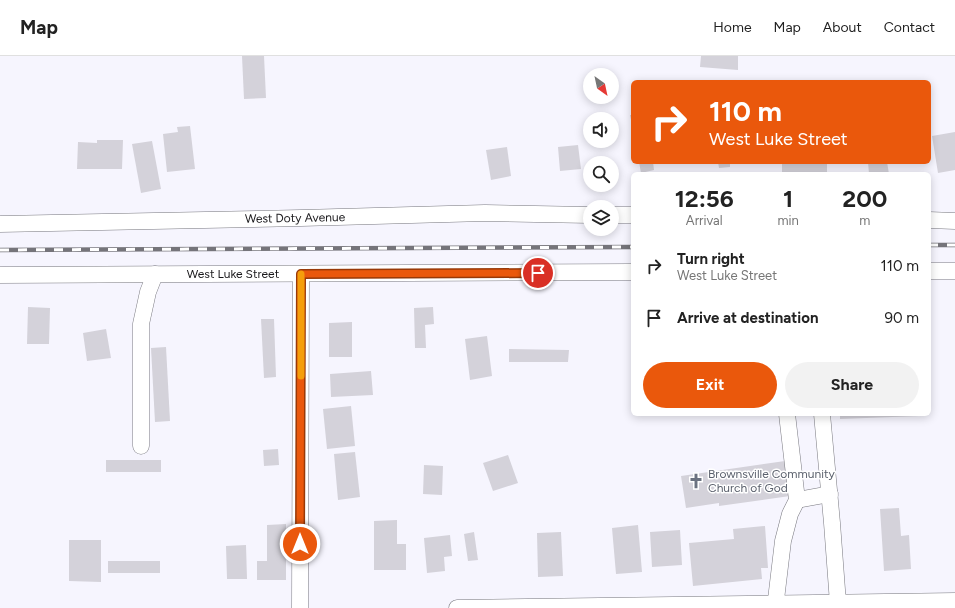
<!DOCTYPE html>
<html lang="en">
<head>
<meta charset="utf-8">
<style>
  :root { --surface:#fff; --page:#f2f2f2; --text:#222; --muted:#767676; --line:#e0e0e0; --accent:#ea580c }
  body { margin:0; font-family:Figtree,sans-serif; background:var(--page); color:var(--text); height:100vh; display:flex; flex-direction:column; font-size:15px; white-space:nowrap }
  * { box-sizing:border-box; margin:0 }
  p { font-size:13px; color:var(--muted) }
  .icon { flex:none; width:22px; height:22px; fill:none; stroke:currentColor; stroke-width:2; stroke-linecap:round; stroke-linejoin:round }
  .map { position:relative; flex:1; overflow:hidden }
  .side { position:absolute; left:631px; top:116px; width:300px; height:244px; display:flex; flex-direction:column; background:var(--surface); border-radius:6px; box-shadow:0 2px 10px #0003 }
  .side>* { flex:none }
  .banner { position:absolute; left:631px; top:24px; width:300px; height:84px; border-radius:6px; box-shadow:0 2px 10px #0003; background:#ea580c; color:#fff; overflow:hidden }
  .needle { width:26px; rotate:147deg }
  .fabs { position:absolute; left:583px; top:12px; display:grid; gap:8px }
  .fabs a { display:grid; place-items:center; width:36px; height:36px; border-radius:50%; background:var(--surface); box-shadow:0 2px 10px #0003; font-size:20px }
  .pin { position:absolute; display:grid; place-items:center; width:34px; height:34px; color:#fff; margin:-17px; border:2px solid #fff; border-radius:50%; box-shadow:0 1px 4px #0007 }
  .me { position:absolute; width:44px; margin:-22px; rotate:0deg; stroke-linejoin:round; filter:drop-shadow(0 0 3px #0008) }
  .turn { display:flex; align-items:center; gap:14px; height:84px; padding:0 12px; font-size:18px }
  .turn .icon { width:52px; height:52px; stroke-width:2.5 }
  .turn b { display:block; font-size:28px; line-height:34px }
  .eta { display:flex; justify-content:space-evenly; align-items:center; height:68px; text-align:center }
  .eta b { font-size:24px; font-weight:700; line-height:28px }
  .button { display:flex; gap:8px; margin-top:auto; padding:8px 12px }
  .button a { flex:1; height:46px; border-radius:24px; background:var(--accent); color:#fff; font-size:16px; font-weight:700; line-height:46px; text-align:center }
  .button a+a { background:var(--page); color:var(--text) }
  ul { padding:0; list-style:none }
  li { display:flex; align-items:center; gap:12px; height:52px; padding:0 12px }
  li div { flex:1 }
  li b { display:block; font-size:15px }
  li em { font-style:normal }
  header { display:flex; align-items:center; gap:24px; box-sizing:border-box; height:56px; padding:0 20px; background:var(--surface); border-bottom:1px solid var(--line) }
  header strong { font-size:19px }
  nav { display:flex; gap:22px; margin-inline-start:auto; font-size:14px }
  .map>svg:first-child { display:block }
  .building { fill:#d4d2da }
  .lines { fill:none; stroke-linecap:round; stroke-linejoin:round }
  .minor-casing { stroke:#78787f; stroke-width:17 }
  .minor { stroke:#fff; stroke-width:16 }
  .rail-casing { stroke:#75747a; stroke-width:4.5 }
  .rail { stroke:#fff; stroke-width:3; stroke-dasharray:9; stroke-linecap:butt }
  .route-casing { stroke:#983908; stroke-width:10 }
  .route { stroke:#ea580c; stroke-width:7 }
  .slow { stroke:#f59e0b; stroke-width:7 }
  .labels { text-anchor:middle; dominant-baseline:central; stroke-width:3; stroke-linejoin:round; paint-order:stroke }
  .street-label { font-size:12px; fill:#18171a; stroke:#fff }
  .worship-label { font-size:12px; fill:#5b616d; stroke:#fff; text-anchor:start }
</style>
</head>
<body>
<header>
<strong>Map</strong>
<nav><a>Home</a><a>Map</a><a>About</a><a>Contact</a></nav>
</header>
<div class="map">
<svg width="955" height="552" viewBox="0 0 955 552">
  <rect width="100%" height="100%" fill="#f6f5fe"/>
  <g class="building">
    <polygon points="242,0 264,0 266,42 244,43"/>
    <polygon points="701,0 738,0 738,14 700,11"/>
    <polygon points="630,59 633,59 633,69 632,69"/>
    <polygon points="190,70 195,113 167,116 163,78 178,76 177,71"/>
    <polygon points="955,76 955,114 938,117 932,80"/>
    <polygon points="97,84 123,84 122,113 77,113 78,86 97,87"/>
    <polygon points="152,85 161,133 141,137 132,88"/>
    <polygon points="578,89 581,113 560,115 558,91"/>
    <polygon points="507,91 511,120 491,124 486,94"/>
    <polygon points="639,106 653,106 654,114 641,117"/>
    <polygon points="718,106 730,106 730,111 719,112"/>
    <rect x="782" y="106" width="45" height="12"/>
    <polygon points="868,106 887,106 889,118 869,118"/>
    <polygon points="28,251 50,252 49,288 27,288"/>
    <polygon points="433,251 434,268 425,269 426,292 415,292 414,252"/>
    <polygon points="261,263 274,263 276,321 264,322"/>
    <polygon points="352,266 352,301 329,301 329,267"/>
    <polygon points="106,273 111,302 87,305 83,277"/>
    <polygon points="487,280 492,320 470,324 465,283"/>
    <polygon points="166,291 170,365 155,366 151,292"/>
    <polygon points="509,293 569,294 568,306 509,306"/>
    <polygon points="371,315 373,339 331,341 330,318"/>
    <polygon points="351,350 355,390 327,393 323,353"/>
    <polygon points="840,358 919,358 919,360 840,363"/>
    <polygon points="278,393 279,409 264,410 263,394"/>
    <polygon points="355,396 360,441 338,444 334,398"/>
    <polygon points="508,399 518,427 493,435 483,407"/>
    <rect x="106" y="404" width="55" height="12"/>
    <polygon points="785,405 790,440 719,450 719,447 686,452 681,420"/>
    <polygon points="424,409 443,410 442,439 423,438"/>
    <polygon points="899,452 901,480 909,479 911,513 884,515 880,453"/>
    <polygon points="397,464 397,488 406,488 406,514 374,514 374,465"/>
    <polygon points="286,468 286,524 257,524 257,505 267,505 267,469"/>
    <polygon points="638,469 642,516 616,518 612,472"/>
    <polygon points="765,470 768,512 761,512 762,523 693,530 689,487 734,483 733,473"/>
    <polygon points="680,474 682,509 652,511 650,476"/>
    <polygon points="474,476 478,504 468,505 464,478"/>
    <polygon points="561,476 563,520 538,521 537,477"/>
    <polygon points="450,479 452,500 444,501 445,515 427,517 424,482"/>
    <polygon points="69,484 101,484 101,526 69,525"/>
    <polygon points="246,489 247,523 227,523 226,490"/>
    <rect x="108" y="505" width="52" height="12"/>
  </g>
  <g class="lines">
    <defs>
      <g id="minor">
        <polyline points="612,159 633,159"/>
        <polyline points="929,164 955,165"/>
        <polyline points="0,168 301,162 485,157 590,159"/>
        <polyline points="929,215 955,215"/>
        <polyline points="0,219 633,216"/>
        <polyline points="822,358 832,467 838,547"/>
        <polyline points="141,390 141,268 148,236 155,218"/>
        <polyline points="797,444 830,438"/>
        <polyline points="300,552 301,218"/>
        <polyline points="457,552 955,545"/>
        <polyline points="775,552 783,485 790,458 797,444 787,358"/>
      </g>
    </defs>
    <use href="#minor" class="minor-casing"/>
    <use href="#minor" class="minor"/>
    <defs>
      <g id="rail">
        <polyline points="929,189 955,189"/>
        <polyline points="0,194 633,191"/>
      </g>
    </defs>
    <use href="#rail" class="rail-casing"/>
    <use href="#rail" class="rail"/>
  </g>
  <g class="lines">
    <defs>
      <polyline id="route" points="300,488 301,218 538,217"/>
    </defs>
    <use href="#route" class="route-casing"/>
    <use href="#route" class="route"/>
    <polyline class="slow" points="301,320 301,218"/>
  </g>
  <defs>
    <symbol id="church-bare" viewBox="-9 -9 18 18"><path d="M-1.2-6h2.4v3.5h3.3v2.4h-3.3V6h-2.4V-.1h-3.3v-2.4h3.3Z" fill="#6b7280" stroke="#fff" stroke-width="2.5" paint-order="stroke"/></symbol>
  </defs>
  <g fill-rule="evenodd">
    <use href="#church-bare" x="685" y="414" width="22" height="22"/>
  </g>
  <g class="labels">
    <g class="street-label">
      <text transform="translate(295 162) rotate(-1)">West Doty Avenue</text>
      <text x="233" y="218">West Luke Street</text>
    </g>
    <g class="worship-label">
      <text x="708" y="418">Brownsville Community<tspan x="708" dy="14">Church of God</tspan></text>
    </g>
  </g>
</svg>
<div class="fabs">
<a><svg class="needle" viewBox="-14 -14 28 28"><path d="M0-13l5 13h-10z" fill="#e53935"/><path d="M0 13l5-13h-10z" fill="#767676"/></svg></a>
<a><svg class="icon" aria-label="sound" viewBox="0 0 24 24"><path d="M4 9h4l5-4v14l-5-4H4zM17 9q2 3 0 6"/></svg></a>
<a><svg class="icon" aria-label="search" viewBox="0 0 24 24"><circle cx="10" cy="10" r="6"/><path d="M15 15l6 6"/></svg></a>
<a><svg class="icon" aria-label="layers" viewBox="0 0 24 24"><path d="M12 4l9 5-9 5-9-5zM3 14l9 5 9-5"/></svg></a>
</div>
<div class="pin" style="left:538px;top:217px;background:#d93025"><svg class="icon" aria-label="arrive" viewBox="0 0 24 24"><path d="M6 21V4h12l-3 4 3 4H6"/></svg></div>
<svg class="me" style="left:300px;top:488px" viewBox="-20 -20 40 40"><circle r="17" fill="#ea580c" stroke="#fff" stroke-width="3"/><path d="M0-11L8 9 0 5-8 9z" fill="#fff"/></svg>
<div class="banner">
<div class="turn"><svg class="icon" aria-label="right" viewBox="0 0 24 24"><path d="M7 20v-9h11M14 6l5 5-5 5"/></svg><div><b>110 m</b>West Luke Street</div></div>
</div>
<section class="side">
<div class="eta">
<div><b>12:56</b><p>Arrival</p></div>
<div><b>1</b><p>min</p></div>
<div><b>200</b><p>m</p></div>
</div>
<ul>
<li><svg class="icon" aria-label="right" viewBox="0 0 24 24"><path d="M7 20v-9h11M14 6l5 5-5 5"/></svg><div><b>Turn right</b><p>West Luke Street</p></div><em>110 m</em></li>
<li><svg class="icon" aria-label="arrive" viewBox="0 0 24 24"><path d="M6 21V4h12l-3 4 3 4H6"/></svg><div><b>Arrive at destination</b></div><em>90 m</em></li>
</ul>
<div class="button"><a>Exit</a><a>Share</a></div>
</section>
</div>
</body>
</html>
